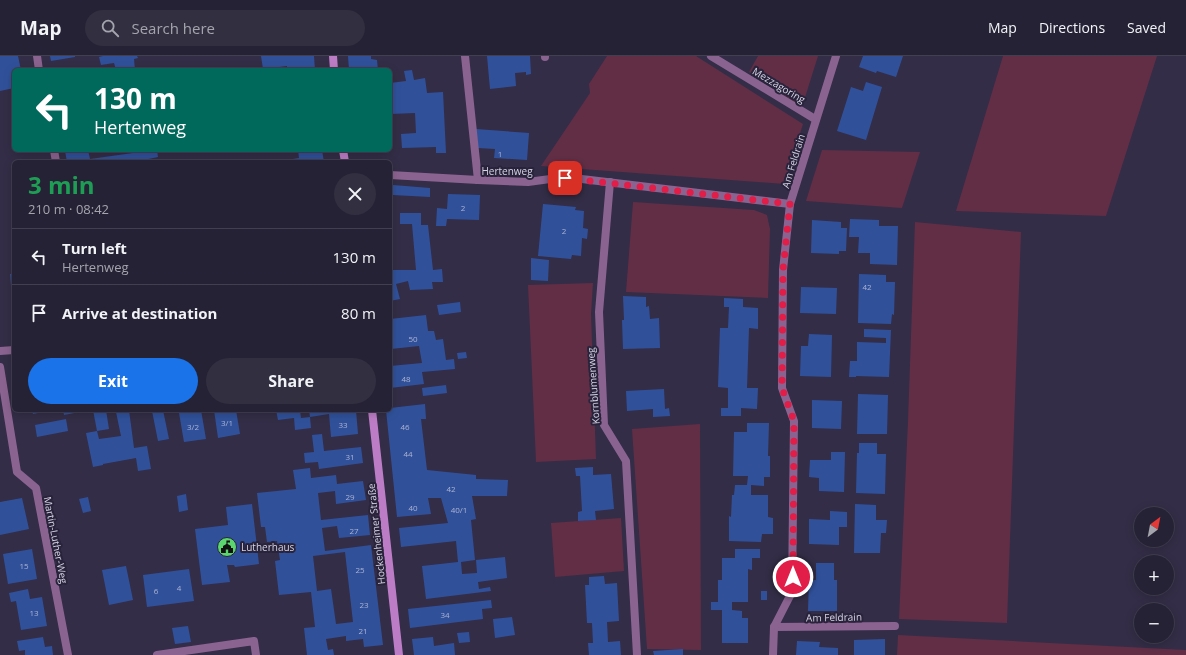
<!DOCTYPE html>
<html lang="en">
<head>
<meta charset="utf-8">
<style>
  :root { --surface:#262235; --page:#322f41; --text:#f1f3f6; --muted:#a4a4ad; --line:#423f50; --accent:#1a73e8 }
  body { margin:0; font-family:"Open Sans",sans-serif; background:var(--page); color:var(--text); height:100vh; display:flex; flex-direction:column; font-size:15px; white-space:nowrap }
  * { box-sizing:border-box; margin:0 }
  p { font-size:13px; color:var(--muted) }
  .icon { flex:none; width:22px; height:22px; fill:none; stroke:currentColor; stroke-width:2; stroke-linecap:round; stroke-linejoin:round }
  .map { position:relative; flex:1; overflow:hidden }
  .side { position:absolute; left:12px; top:104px; width:380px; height:252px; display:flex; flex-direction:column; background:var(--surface); border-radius:6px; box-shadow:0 2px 10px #0003,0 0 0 1px var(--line) }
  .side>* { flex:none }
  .guide { position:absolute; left:12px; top:12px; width:380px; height:84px; border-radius:6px; box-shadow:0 2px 10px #0003,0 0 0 1px var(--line); background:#00695c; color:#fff; overflow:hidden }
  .needle { width:26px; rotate:32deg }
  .fabs { position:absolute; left:1134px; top:451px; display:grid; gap:8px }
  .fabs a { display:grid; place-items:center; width:40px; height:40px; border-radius:50%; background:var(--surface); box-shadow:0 2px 10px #0003,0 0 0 1px var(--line); font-size:20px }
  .pin { position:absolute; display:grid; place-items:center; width:34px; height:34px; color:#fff; margin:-17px; border-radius:8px; box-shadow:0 2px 6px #0006 }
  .me { position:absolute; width:44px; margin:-22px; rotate:0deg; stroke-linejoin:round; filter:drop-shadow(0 0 3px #0008) }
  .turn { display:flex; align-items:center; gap:14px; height:84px; padding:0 16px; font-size:18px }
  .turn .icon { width:52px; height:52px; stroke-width:2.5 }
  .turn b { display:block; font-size:28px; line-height:34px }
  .round { display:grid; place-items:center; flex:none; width:42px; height:42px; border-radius:21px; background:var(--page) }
  .overview { display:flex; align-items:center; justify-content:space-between; height:68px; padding:0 16px }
  h1 { font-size:24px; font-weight:700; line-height:30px; color:#1e9e55 }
  .button { display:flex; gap:8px; margin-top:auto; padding:8px 16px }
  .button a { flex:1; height:46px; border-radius:24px; background:var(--accent); color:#fff; font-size:16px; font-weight:700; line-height:46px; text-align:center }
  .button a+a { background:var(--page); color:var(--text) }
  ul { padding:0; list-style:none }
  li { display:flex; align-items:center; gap:12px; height:56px; padding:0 16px; border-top:1px solid var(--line) }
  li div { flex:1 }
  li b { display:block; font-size:15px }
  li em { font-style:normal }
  header { display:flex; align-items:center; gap:24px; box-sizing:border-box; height:56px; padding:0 20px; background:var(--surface); border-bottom:1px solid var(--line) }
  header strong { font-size:19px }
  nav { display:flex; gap:22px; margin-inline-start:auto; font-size:14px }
  .search { width:280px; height:36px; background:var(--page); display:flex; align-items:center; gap:10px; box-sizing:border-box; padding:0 14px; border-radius:22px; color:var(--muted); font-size:15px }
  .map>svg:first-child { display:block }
  .green { fill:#612e46 }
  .building { fill:#30519a; fill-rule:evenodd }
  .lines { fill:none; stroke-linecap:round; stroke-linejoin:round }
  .lane { stroke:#8b6390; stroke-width:8 }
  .street { stroke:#8b6390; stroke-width:8 }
  .secondary { stroke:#bd7dc6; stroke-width:8 }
  .route { stroke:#e11d48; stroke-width:7; stroke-dasharray:0 12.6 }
  .labels { text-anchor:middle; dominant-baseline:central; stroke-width:4; stroke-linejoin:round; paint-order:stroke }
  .number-label { font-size:8px; fill:#adb3d2 }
  .street-label { font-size:10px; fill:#d7d4e4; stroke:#29233c }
  .poi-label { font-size:10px; fill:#d7d4e4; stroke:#29233c; text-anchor:start }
</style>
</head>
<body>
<header>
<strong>Map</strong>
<div class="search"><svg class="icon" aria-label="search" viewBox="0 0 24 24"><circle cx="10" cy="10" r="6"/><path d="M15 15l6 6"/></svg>Search here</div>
<nav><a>Map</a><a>Directions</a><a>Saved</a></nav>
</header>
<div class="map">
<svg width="1186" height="599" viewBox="0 0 1186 599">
  <rect width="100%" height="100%" fill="#332d47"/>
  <g class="green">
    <polygon points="607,0 696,0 803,68 784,128 541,110 590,37 589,28"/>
    <polygon points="758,0 818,0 803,48 794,46 749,16"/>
    <polygon points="1003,0 1157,0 1106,160 956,155"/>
    <polygon points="822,94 920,96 902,152 806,145"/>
    <polygon points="633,146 754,154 767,159 770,173 768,242 626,236"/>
    <polygon points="915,166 1021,176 1007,567 899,563 908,365"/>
    <polygon points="593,227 591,258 596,403 536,406 528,229"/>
    <polygon points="700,368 701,594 647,593 632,373"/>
    <polygon points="621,462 624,515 555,521 551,467"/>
    <polygon points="898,579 1186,594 1186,599 897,599"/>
  </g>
  <g class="building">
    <polygon points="0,0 18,0 21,14 14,14 14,32 0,35"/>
    <polygon points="50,0 75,0 75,1 51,5"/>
    <polygon points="103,0 137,0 138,2 134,3 135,14 116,14 114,7 101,9 99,1"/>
    <polygon points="261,0 314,0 315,14 287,14 287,10 263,13"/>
    <polygon points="348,0 371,0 371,3 377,4 378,14 349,14"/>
    <polygon points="487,0 530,0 531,18 526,19 526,16 515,17 516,30 490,33"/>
    <polygon points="863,0 903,0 896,21 877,15 876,17 859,11"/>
    <polygon points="412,14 414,24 425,22 427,37 443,36 446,97 436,97 436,91 402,92 401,78 416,77 415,57 390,58 390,27 406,25 404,15"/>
    <polygon points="866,26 882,31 866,84 837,75 851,31 863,35"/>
    <polygon points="476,73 529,77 527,104 494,102 495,93 478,92"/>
    <polygon points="68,94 88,94 90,103 133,97 132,94 157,94 158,101 134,106 67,106 65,95"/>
    <polygon points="298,94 322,94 324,106 280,106 280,105 299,102"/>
    <polygon points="393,129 430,132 430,141 393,139"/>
    <polygon points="448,138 480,139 479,164 447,163 446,170 436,170 437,152 447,153"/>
    <polygon points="543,148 576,151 575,154 584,155 583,172 588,173 587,183 582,182 581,200 572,199 571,203 538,200"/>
    <polygon points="400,157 421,157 421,169 428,169 433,214 442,213 443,226 432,226 433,233 410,234 408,225 396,228 400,243 390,245 390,209 391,209 392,214 416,214 412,168 400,168"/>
    <polygon points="850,163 879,164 879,170 898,170 897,209 870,208 870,197 858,197 859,181 849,181"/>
    <polygon points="812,164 841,166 841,172 847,172 846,195 839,195 839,198 811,197"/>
    <polygon points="531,202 549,204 548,225 531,224"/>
    <polygon points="10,218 14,218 14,255 13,255"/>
    <polygon points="859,218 886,219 886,226 895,226 894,259 892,258 891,268 858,267"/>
    <polygon points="801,231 837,232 836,258 800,257"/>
    <polygon points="623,240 646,241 646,251 649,250 650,263 659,262 660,292 623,293 622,264 624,264"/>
    <polygon points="724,242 743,243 743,251 758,252 758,273 749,272 747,332 758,332 757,353 741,352 741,360 721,360 721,352 728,352 728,332 718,331 720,272 728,272 729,251 724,251"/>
    <polygon points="460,246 461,256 439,259 437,249"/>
    <polygon points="426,259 428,275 434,275 436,284 443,283 446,304 454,303 455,313 422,316 424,328 390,332 390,310 422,307 419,290 391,293 390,281 390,263"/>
    <polygon points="864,273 891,274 889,321 856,320 856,321 849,321 850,305 857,305 857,286 886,287 886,282 864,281"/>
    <polygon points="809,278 832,279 831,321 800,320 801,290 808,290"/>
    <polygon points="466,296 467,302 458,303 457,297"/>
    <polygon points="446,329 447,337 423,340 422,332"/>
    <polygon points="664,333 665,353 669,352 670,360 653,361 653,353 627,355 626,335"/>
    <polygon points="858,338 888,339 887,378 857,378"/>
    <polygon points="812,344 842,345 841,373 812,372"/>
    <polygon points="425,348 426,363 421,363 427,414 476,419 476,423 508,424 507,440 472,440 476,463 471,464 475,504 461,506 462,518 477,517 476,504 505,501 507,522 478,526 479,533 490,531 491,535 426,543 422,510 458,506 456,485 401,491 399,472 448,467 441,442 428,442 431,458 397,461 386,354 390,354 390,352"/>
    <polygon points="32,354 42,354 43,356 33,358"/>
    <polygon points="63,354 85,354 85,355 64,359"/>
    <polygon points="93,354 106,354 109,373 97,375"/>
    <polygon points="129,354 134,392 147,390 151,413 138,415 136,402 103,408 103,409 93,411 86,377 97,375 99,383 121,380 116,356"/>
    <polygon points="157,354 163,354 169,383 158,385 152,355"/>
    <polygon points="198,354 201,354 206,383 184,386 179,357"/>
    <polygon points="214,354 236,354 240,378 218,382"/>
    <polygon points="276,354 300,354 301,362 310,361 311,372 295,374 294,362 278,364"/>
    <polygon points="309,354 356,354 358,378 331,381 329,358 310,361"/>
    <polygon points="66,363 68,375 37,381 35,369"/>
    <polygon points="747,367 769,367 768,400 770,400 770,421 764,421 764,430 751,429 751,439 768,439 768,461 773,462 773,478 762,478 761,486 729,485 729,460 731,461 732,439 734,439 735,429 747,429 748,420 733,420 734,376 747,376"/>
    <polygon points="322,378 324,395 361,391 363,407 319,413 318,406 305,407 304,397 314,396 312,379"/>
    <polygon points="859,387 877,387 877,398 886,398 885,438 856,437 857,397 859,397"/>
    <polygon points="831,396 845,396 844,436 819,435 819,422 809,421 810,404 831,404"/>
    <polygon points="593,411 593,419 611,418 614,453 595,455 596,464 578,465 578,456 582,455 580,420 576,420 575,412"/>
    <path d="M310,412l1,10 25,-3 1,9 26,-3 3,19 -30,4 -1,-13 -17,2 3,27 47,-5 2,20 -31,3 -2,-12 -15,2 3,23 46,-6 12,100 -19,2 -1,-8 -17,2v-5l-20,3 2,11 5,-1 1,6h-27l-3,-27 11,-1 -4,-35 -32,3 -4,-34 5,-1 -3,-19 -10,1 -2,-15h-4l-4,-34 39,-4 -3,-19zM345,496l8,70 -17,2 -5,-35 -14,2 -4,-35z"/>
    <polygon points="186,438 188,454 179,456 177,440"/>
    <polygon points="88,441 91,455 83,457 79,443"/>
    <polygon points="22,442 29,473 0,479 0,446"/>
    <polygon points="252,448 259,508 235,511 234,509 227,509 230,526 202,529 195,473 228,469 226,451"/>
    <polygon points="855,448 876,449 876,464 887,464 886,477 881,477 880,497 854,497"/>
    <polygon points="830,455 847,456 847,471 839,471 839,489 809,488 809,463 830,464"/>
    <polygon points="32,493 37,523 8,528 3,498"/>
    <polygon points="735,493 760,493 760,502 752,502 752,514 748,513 748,546 732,546 732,554 742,555 742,562 748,562 748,587 722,587 722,554 711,554 711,546 718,546 718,524 722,524 722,502 735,502"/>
    <polygon points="816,507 834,507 834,524 837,524 837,555 808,555 809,524 816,524"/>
    <polygon points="126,510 133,544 109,549 102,514"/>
    <polygon points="189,513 194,545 147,551 143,519"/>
    <polygon points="604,520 605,528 617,527 619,565 607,566 608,586 620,585 621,599 589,599 588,587 593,587 592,567 587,567 585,529 589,529 589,521"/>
    <polygon points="28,533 30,543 42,541 47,570 21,574 16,545 11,546 9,537"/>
    <rect x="761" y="535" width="6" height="9"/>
    <polygon points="491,544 492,552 482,553 483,563 410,572 408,553"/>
    <polygon points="512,561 515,579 495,582 493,563"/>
    <polygon points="188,570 191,586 175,588 172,572"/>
    <polygon points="469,576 470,586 459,587 457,577"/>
    <polygon points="43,581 45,591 52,590 53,599 25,599 25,594 19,595 17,585"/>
    <polygon points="433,581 434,590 454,587 455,599 414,599 412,583"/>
    <polygon points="885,583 885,599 854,599 854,584"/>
    <polygon points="797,585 820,586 819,591 838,592 838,599 796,599"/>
    <polygon points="683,593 683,599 654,599 653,595"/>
  </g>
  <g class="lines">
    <g class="lane">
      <polyline points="465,0 478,124"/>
      <polyline points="545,0 545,1"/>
    </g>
    <g class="street">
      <polyline points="37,0 39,14"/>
      <polyline points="711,0 815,63"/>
      <polyline points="54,94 56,106"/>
      <polyline points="390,119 478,124 528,126 565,121 790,148"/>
      <polyline points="610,126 599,256 604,369 626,405 637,599"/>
      <polyline points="0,295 14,294"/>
      <polyline points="0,311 17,416 36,432 68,599"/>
      <polyline points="774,571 895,570"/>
      <polyline points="157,599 254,585 256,599"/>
      <polyline points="773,599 774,571 792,536 794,365 782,332 783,214 790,148 836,0"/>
    </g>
    <g class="secondary">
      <polyline points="333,0 334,14"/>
      <polyline points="343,94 345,106"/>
      <polyline points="372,354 399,599"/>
    </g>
  </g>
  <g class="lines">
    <polyline class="route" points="565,122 790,148 783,214 782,332 794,365 793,521"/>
  </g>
  <defs>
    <symbol id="civic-disc" viewBox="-11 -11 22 22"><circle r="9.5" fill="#5bd56e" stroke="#29233c"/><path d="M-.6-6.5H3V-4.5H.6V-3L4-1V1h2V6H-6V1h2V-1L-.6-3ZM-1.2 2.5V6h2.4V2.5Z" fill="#111"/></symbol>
  </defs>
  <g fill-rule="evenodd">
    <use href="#civic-disc" x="216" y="480" width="22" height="22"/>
  </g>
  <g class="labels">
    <g class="number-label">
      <text x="500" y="97">1</text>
      <text x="463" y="151">2</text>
      <text x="564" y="174">2</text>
      <text x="867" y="230">42</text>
      <text x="413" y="282">50</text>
      <text x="406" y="322">48</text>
      <text x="227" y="366">3/1</text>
      <text x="343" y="368">33</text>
      <text x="193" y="370">3/2</text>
      <text x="405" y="370">46</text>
      <text x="408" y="397">44</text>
      <text x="350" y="400">31</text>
      <text x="451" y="432">42</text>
      <text x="350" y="440">29</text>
      <text x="413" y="451">40</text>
      <text x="459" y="453">40/1</text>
      <text x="354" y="474">27</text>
      <text x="24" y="509">15</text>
      <text x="360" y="513">25</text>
      <text x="179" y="531">4</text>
      <text x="156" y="534">6</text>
      <text x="364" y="548">23</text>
      <text x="34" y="556">13</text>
      <text x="445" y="558">34</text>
      <text x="363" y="574">21</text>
    </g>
    <g class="street-label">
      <text transform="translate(779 29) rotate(31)">Mezzagoring</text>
      <text transform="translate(793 105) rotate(-73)">Am Feldrain</text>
      <text x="507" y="115">Hertenweg</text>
      <text transform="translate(593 330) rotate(-94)">Kornblumenweg</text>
      <text transform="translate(376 478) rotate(-96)">Hockenheimer Straße</text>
      <text transform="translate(56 484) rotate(79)">Martin-Luther-Weg</text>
      <text transform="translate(834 561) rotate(-1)">Am Feldrain</text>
    </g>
    <g class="poi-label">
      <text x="241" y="491">Lutherhaus</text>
    </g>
  </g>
</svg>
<div class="fabs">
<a><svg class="needle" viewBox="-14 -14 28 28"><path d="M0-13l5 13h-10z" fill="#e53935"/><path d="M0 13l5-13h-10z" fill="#a4a4ad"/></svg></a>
<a>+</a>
<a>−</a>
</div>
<div class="pin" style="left:565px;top:122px;background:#d93025"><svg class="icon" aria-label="arrive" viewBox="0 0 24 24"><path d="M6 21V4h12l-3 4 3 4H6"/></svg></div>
<svg class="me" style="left:793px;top:521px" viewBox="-20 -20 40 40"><circle r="17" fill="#e11d48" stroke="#fff" stroke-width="3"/><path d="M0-11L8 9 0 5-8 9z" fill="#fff"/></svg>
<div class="guide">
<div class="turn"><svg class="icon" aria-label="left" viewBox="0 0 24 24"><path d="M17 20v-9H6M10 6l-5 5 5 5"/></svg><div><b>130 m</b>Hertenweg</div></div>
</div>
<section class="side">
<div class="overview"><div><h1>3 min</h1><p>210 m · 08:42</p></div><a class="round"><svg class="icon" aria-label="close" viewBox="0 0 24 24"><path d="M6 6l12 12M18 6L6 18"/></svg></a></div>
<ul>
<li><svg class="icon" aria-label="left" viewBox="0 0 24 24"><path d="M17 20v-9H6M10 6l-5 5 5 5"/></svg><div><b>Turn left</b><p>Hertenweg</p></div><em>130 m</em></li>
<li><svg class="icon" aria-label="arrive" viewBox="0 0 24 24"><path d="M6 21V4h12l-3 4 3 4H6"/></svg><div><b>Arrive at destination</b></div><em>80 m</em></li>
</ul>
<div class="button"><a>Exit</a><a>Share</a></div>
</section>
</div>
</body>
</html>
